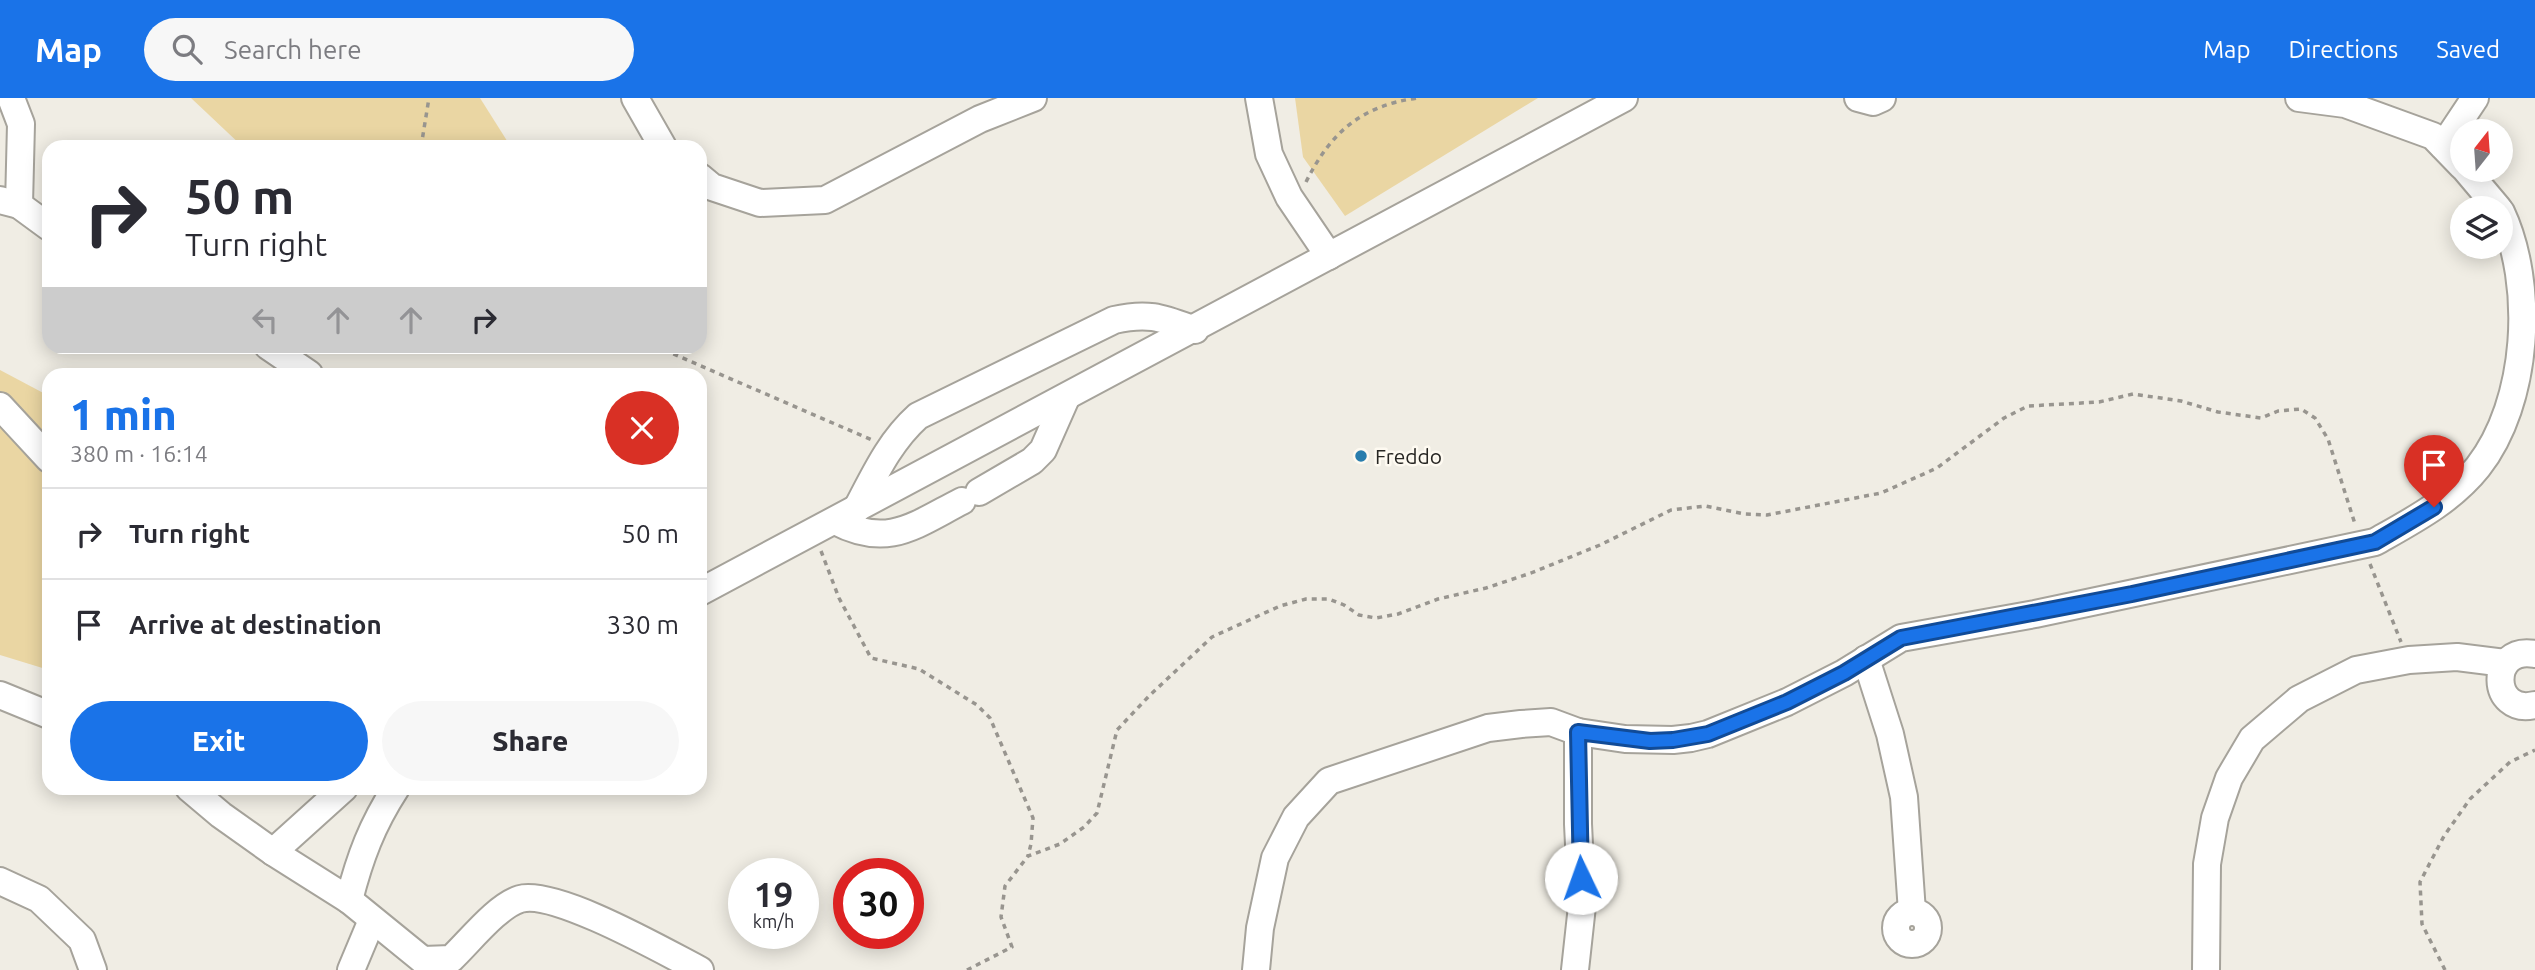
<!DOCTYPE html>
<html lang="en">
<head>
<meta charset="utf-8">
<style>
  :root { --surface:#fff; --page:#f7f7f7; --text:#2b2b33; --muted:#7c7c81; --line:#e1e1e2; --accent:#1a73e8 }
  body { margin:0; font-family:Ubuntu,sans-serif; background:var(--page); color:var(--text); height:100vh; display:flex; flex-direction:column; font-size:26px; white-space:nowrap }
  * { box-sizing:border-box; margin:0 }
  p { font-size:23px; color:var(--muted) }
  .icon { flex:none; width:38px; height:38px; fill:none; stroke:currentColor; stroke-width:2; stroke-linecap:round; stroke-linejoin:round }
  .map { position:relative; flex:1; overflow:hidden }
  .drawer { position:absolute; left:42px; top:270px; width:665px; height:427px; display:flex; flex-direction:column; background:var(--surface); border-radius:21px; box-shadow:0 4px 18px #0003 }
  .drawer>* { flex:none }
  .hud { position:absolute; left:42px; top:42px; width:665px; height:214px; border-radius:21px; box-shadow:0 4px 18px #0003; background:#fff; color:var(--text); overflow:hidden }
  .needle { width:46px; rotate:17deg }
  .fabs { position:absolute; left:2450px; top:21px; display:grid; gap:14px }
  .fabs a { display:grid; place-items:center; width:63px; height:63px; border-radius:50%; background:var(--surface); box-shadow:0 4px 18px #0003; font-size:35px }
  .speed { position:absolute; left:728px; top:760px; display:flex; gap:14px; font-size:35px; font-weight:700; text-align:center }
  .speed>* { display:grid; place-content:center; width:91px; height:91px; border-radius:50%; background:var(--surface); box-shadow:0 4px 18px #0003; line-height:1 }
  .speed small { font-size:18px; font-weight:400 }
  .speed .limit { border:10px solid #d22; background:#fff; color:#111 }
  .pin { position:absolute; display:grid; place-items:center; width:60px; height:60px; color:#fff; margin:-72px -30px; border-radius:50% 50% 50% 0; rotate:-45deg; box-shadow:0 0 7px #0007 }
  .pin .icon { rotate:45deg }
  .me { position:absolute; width:77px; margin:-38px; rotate:357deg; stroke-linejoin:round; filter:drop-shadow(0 0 5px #0008) }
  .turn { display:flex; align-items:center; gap:24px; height:147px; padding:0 28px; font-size:32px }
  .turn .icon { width:91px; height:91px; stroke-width:2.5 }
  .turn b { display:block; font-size:49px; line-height:60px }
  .lanes { display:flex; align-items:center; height:66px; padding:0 28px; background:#0003; justify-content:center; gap:35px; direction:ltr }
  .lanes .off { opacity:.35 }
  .round { display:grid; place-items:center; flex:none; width:74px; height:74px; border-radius:37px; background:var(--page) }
  .head { display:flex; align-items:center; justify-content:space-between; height:119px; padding:0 28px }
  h1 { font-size:42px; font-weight:800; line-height:52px; color:var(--accent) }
  .action { display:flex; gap:14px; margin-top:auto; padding:14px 28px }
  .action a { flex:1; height:80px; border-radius:42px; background:var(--accent); color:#fff; font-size:28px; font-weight:800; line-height:80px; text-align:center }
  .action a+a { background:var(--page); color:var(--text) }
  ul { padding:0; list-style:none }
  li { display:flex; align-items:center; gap:21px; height:91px; padding:0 28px; border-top:2px solid var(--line) }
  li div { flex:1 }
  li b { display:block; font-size:26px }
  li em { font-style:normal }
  header { display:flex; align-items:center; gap:42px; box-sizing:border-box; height:98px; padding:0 35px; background:var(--accent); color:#fff }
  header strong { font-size:33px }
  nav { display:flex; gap:38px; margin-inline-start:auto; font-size:24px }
  .search { width:490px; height:63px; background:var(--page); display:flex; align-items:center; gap:18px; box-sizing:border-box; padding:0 24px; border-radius:38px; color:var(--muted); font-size:26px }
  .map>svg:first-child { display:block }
  .green { fill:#ead6a3 }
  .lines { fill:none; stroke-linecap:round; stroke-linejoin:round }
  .minor-casing { stroke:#a6a39b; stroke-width:30 }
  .path { stroke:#98958f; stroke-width:3.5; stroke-dasharray:5 5; stroke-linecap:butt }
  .minor { stroke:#fff; stroke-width:26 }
  .route-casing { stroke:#114b97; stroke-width:18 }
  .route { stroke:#1a73e8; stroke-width:12 }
  .poi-dot { fill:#297dad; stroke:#fefaf1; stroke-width:2.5 }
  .labels { text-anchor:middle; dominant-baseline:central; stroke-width:5; stroke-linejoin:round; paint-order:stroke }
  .poi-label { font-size:21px; fill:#272623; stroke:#fefaf1; text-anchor:start }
</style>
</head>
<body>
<header>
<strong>Map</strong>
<div class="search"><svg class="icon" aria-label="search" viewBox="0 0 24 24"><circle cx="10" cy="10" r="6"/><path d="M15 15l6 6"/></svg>Search here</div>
<nav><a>Map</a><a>Directions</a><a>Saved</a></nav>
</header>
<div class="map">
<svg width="2535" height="872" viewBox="0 0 2535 872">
  <rect width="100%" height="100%" fill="#f0ede4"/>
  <g class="green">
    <polygon points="191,0 480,0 511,49 243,49"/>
    <polygon points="1295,0 1538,0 1345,118 1303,59"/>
    <polygon points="0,272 49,298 49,572 0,557"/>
  </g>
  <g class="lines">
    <defs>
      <g id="minor">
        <polyline points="11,0 21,26 19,107"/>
        <polyline points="635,0 663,49"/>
        <polyline points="1259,0 1269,56 1289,99 1329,158"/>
        <polyline points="1858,0 1873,4 1882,0"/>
        <polyline points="2299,0 2345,6 2433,38 2462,68"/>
        <polyline points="2443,48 2475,0"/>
        <polyline points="2466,72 2498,110"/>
        <polyline points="700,79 712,89 760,105 825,102 980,21 1033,0"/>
        <polyline points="0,102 19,107 49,129"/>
        <polyline points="268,248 309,276"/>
        <polyline points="0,308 49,361"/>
        <polyline points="979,394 1032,363 1043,352 1066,300"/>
        <path d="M856,412c18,-34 33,-68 62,-94l196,-96c35,-8 48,-2 81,10"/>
        <path d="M835,423c53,28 80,4 127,-20"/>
        <polyline points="700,494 1624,0"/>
        <path d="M2535,556c-47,-9 -45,62 0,51"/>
        <polyline points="1866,561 1890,636 1904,699 1912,814"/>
        <polyline points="0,597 49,617"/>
        <polyline points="189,690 221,717 273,754 349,802 435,872"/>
        <polyline points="273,754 344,690"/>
        <polyline points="0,783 39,801 82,842 93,872"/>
        <path d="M349,802c11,-43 23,-75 47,-112"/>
        <circle cx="1912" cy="830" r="16"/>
        <path d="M423,862l28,-1c19,-18 46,-53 69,-60 35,-10 145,53 180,71"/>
        <polyline points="351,872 372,822"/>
        <path d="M1256,872l4,-42 15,-70 21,-41 33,-36 159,-53 33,-4 30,-2 27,10 47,7 48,1 18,-2 17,-4 79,-32 57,-29 57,-35 134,-24 340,-72c37,-21 76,-41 103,-75 51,-65 57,-183 23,-255"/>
        <polyline points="1575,872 1582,808 1578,726 1578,634"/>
        <polyline points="2206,872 2207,766 2215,720 2229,680 2252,641 2299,601 2356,572 2409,562 2457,559 2505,565"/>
      </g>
    </defs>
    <use href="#minor" class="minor-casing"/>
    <g class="path">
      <polyline points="421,49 429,0"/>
      <path d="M1306,84c25,-50 55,-76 111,-84"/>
      <polyline points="655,248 872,342"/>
      <polyline points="821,453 839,500 871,560 919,571 977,607 990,620 1033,720 1031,746 1028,758"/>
      <polyline points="2370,466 2401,544"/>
      <polyline points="967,872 1012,849 1001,819 1005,788 1028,758 1060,746 1084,729 1097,715 1117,632 1149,598 1212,539 1280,508 1306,501 1329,501 1344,507 1359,517 1376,520 1398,516 1438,501 1486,490 1531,475 1600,447 1671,412 1705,408 1745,416 1767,417 1881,395 1937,370 2004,320 2028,308 2099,304 2133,296 2181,303 2218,314 2261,320 2278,313 2301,311 2315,320 2328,341 2355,426"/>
      <polyline points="2445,872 2422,826 2420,784 2444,738 2470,701 2510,664 2535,652"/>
    </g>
    <use href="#minor" class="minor"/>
  </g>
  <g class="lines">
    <defs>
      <polyline id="route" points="1581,780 1578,634 1650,643 1673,642 1708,636 1787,604 1844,575 1901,540 2132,496 2375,444 2434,409"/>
    </defs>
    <use href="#route" class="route-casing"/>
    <use href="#route" class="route"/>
  </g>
  <circle class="poi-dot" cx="1361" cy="358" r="7"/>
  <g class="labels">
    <g class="poi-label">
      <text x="1375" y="358">Freddo</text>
    </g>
  </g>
</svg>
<div class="fabs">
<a><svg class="needle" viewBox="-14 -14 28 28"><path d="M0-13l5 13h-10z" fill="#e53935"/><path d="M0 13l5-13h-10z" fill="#7c7c81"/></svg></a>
<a><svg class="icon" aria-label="layers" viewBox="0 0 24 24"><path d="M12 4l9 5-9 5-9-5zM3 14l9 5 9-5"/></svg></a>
</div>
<div class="speed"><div>19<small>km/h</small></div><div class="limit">30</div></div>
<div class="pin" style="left:2434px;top:409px;background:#d93025"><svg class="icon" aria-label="arrive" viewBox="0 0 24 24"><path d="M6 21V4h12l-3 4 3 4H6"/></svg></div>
<svg class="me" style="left:1581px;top:780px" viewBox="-20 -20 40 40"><circle r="19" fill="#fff"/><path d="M0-13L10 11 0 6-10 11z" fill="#1a73e8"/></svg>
<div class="hud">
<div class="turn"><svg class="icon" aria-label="right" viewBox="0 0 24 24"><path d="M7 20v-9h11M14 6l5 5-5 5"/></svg><div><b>50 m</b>Turn right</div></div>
<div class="lanes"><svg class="icon off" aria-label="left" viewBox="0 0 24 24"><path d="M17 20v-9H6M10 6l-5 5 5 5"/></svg><svg class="icon off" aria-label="ahead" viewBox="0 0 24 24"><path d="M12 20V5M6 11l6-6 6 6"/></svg><svg class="icon off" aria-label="ahead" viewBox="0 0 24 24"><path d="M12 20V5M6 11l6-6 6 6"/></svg><svg class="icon" aria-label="right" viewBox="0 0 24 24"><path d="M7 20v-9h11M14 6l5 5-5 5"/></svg></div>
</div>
<section class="drawer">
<div class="head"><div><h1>1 min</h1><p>380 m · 16:14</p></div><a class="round" style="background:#d93025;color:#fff"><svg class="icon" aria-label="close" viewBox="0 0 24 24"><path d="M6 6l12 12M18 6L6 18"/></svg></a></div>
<ul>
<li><svg class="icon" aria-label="right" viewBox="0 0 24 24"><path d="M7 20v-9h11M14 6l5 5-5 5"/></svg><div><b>Turn right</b></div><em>50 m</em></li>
<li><svg class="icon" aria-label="arrive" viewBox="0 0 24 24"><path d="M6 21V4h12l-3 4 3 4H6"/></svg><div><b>Arrive at destination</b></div><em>330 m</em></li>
</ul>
<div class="action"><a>Exit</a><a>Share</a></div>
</section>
</div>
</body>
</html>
